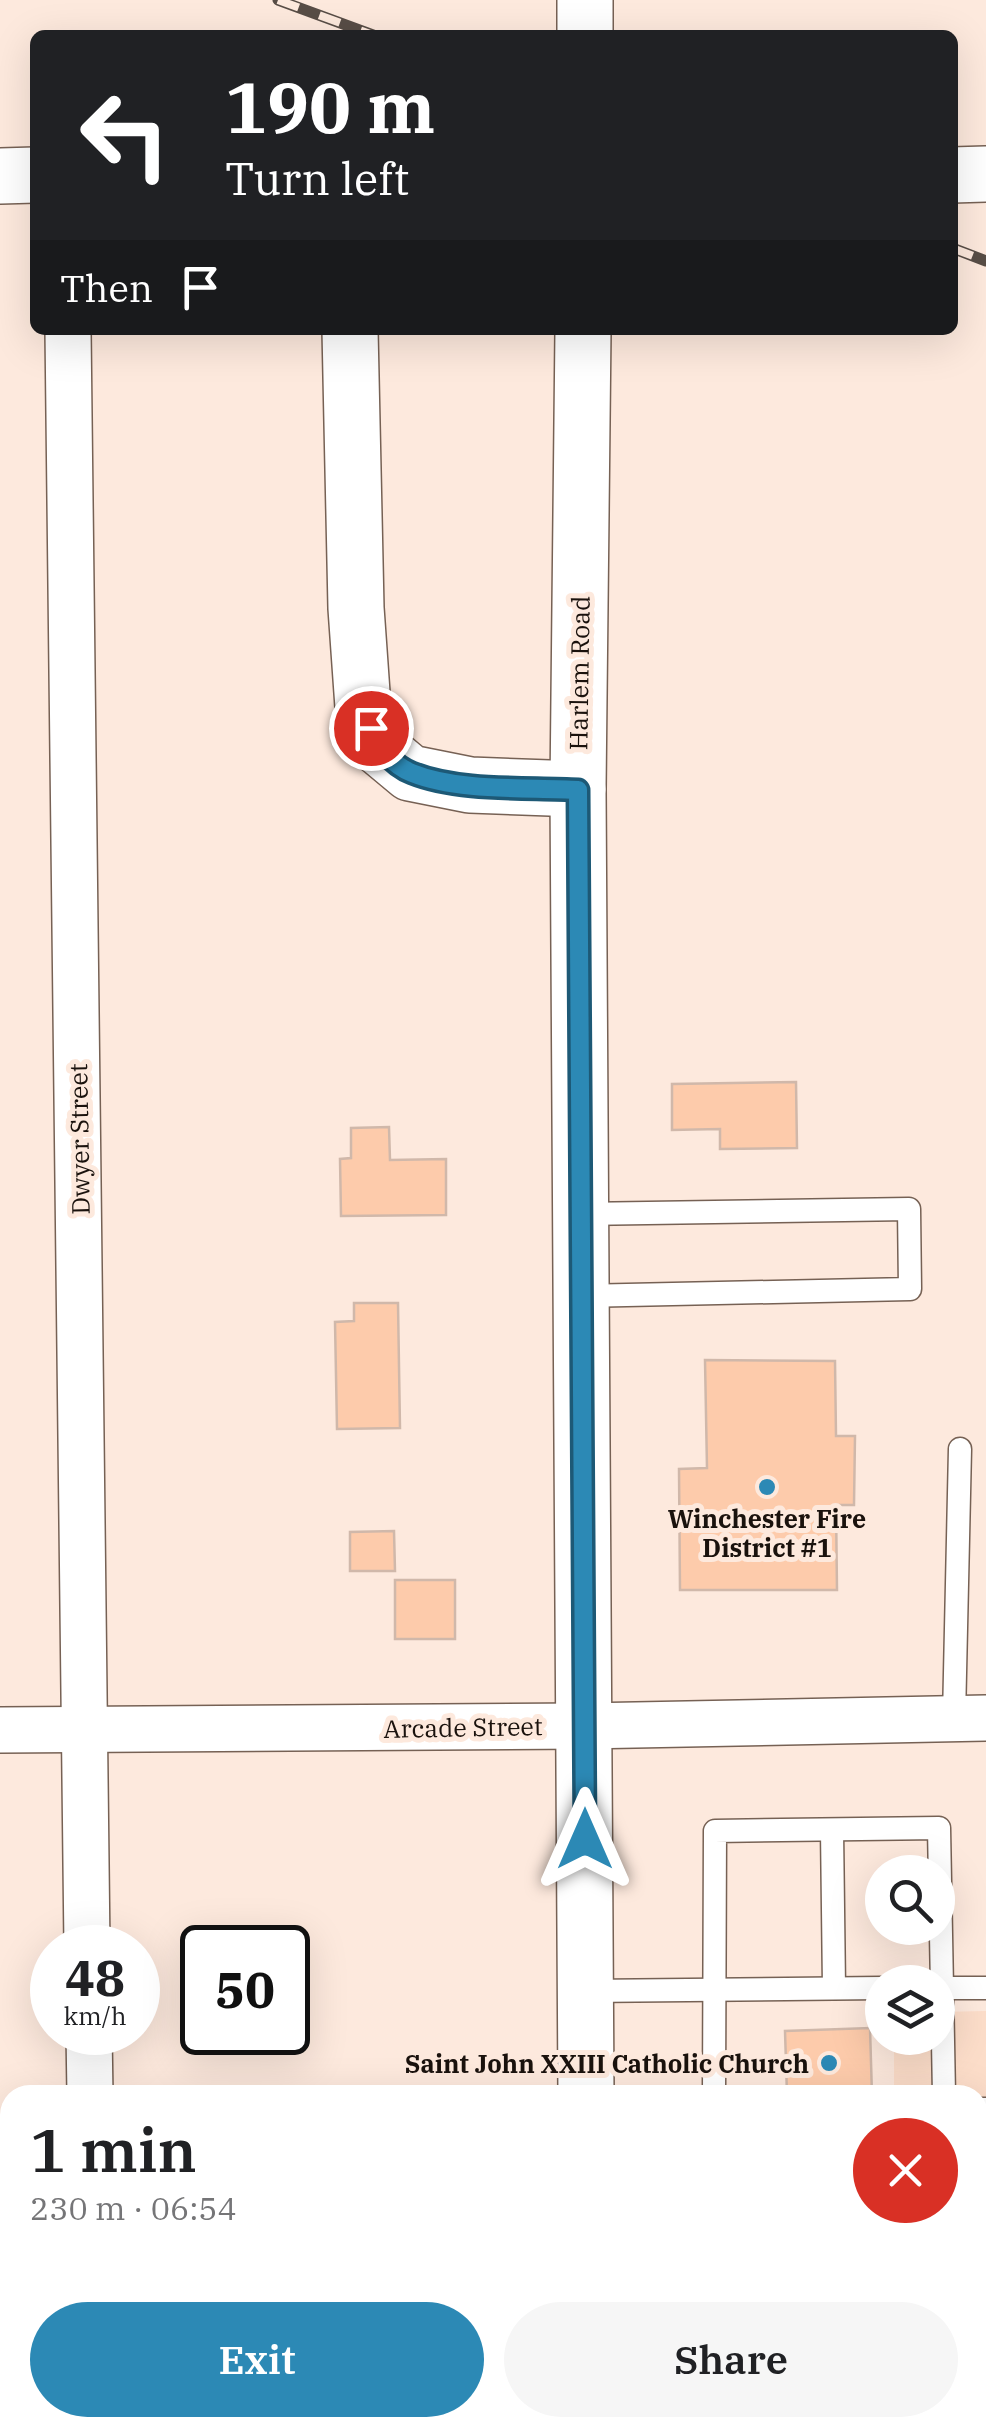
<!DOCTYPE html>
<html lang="en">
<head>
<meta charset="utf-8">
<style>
  :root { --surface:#fff; --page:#f6f6f6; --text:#202124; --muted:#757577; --accent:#2c89b5 }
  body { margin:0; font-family:"IBM Plex Serif",serif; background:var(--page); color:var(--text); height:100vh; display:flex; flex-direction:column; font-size:38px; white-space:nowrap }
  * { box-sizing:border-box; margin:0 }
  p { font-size:32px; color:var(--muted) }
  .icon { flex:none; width:55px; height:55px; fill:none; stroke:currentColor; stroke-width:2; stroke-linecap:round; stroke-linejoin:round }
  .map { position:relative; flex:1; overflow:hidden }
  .sheet { position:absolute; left:0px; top:2085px; width:988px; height:352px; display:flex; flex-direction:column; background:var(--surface); border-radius:30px 30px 0 0; box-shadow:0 10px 40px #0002 }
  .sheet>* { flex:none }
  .banner { position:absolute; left:30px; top:30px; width:928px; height:305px; border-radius:15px; box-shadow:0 10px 40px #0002; background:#202124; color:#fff; overflow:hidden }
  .buttons { position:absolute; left:865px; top:1855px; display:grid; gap:20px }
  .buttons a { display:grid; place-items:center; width:90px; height:90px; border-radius:50%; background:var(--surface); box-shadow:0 10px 40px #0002; font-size:50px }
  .speed { position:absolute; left:30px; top:1925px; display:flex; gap:20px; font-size:50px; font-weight:700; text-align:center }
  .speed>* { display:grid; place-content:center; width:130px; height:130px; border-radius:50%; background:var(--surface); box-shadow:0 10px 40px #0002; line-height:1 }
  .speed small { font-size:25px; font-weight:400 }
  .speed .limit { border:5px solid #111; border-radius:15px; background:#fff; color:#111 }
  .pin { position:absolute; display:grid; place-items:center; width:85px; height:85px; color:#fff; margin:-42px; border:5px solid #fff; border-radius:50%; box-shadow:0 2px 10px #0007 }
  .me { position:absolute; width:110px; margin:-55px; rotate:0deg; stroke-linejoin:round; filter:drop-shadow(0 0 8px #0008) }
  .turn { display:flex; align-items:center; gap:35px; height:210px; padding:0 30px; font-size:45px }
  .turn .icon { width:130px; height:130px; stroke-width:2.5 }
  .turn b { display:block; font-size:70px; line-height:85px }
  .then { display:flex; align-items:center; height:95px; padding:0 30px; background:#0003; gap:20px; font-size:38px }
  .round { display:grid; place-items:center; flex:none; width:105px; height:105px; border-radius:52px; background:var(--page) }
  .head { display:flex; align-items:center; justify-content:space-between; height:170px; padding:0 30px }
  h1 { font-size:60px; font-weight:600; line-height:75px }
  .button { display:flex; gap:20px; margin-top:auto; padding:20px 30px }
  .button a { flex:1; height:115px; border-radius:60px; background:var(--accent); color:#fff; font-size:40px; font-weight:600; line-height:115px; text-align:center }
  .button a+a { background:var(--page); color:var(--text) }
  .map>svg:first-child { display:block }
  .built { fill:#fcddc9 }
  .building { fill:#fdcbab; stroke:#d0b8aa; stroke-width:2.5 }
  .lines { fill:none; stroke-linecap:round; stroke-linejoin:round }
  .service-casing { stroke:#766154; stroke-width:25 }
  .minor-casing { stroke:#766154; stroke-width:48 }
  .tertiary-casing { stroke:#766154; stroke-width:58 }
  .secondary-casing { stroke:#766154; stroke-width:58 }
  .service { stroke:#fff; stroke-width:22 }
  .minor { stroke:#fff; stroke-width:45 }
  .tertiary { stroke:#fff; stroke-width:55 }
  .secondary { stroke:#fff; stroke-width:55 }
  .rail-casing { stroke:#584d46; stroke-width:11 }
  .rail { stroke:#fde9dd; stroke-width:8; stroke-dasharray:22; stroke-linecap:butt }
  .route-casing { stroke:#1d5976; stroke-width:25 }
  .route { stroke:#2c89b5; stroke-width:18 }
  .poi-dot { fill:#2c89b5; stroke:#fde9dd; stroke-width:4 }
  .labels { text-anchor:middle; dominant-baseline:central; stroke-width:10; stroke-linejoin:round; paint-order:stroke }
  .street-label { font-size:25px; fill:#1a120d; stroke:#fde9dd }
  .poi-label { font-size:25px; font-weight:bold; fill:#1a120d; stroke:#fde9dd }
</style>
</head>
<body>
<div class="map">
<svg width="986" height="2436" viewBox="0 0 986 2436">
  <rect width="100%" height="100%" fill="#fde9dd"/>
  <polygon class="built" points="986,2011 986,2274 978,2274 978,2095 894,2095 894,2038 938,2038 938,2012"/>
  <g class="building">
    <polygon points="796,1082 797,1148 720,1149 720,1129 672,1130 672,1084"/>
    <polygon points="389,1127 390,1160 446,1159 446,1215 341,1216 340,1159 351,1158 351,1128"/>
    <polygon points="354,1303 398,1303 400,1428 337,1429 335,1322 354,1321"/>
    <polygon points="705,1360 835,1361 836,1436 855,1436 854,1505 836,1505 837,1590 680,1590 679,1469 707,1468"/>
    <polygon points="394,1531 395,1571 350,1571 350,1532"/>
    <rect x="395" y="1580" width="60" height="59"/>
    <polygon points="870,2028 872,2095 787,2095 785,2031"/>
  </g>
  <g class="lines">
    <defs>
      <g id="service">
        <polyline points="581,1296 910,1289 909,1209 581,1214"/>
        <polyline points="954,1718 960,1449"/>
        <polyline points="832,1830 834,1988"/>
        <polyline points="938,1988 986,1988"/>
        <polyline points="586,1991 882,1988"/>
        <polyline points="714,2095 715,1831 939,1828 944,2095"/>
        <polyline points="978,2109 986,2109"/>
        <polyline points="978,2215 986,2215"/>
      </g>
      <g id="minor">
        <polyline points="68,330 87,1948"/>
        <polyline points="0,1730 584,1726 986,1718"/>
        <polyline points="89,2032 90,2095"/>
        <polyline points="90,2428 90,2436"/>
      </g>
      <g id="tertiary">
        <polyline points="952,175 986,174"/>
        <polyline points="0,176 35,175"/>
      </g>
      <g id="secondary">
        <polyline points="585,35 585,0"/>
        <polyline points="350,330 356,608 363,707 380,748 410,773 470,785 578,789"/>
        <polyline points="583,330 578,789 586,2095"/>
        <polyline points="588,2428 588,2436"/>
      </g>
    </defs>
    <use href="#service" class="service-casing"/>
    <use href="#minor" class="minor-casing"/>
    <use href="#tertiary" class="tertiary-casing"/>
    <use href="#secondary" class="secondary-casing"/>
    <use href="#service" class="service"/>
    <use href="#minor" class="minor"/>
    <use href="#tertiary" class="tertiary"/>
    <use href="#secondary" class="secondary"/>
    <defs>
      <g id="rail">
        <polyline points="278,0 373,35"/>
        <polyline points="952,248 986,261"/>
      </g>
    </defs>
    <use href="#rail" class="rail-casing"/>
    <use href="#rail" class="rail"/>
  </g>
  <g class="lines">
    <defs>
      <path id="route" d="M371,728c8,19 21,37 41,45 47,19 116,14 166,17l7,1049"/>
    </defs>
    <use href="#route" class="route-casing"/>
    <use href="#route" class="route"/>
  </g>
  <g class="poi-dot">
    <circle cx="767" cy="1487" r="10"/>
    <circle cx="829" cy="2063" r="10"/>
  </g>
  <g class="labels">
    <g class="street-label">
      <text transform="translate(579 673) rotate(-89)">Harlem Road</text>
      <text transform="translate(79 1139) rotate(-91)">Dwyer Street</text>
      <text transform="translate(463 1727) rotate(-1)">Arcade Street</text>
    </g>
    <g class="poi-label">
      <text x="767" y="1518">Winchester Fire<tspan x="767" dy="29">District #1</tspan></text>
      <text x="809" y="2063" text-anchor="end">Saint John XXIII Catholic Church</text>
    </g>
  </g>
</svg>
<div class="buttons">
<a><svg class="icon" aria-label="search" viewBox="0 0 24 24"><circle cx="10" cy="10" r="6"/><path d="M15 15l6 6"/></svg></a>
<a><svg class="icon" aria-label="layers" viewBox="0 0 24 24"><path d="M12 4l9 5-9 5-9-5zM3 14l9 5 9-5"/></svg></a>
</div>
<div class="speed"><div>48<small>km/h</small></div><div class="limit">50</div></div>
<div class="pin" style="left:371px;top:728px;background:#d93025"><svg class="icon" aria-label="arrive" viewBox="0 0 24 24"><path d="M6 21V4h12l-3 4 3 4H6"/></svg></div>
<svg class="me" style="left:585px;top:1839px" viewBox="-20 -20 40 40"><path d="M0-17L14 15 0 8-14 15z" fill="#2c89b5" stroke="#fff" stroke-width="4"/></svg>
<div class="banner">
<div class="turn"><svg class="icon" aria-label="left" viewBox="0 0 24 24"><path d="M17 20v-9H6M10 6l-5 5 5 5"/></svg><div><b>190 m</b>Turn left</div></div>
<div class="then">Then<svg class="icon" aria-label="arrive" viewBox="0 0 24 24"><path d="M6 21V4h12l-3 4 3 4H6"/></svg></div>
</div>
<section class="sheet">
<div class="head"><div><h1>1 min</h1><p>230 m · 06:54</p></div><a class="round" style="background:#d93025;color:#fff"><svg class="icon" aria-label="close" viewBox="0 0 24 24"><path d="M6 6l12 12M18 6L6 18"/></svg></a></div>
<div class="button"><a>Exit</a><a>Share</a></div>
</section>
</div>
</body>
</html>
